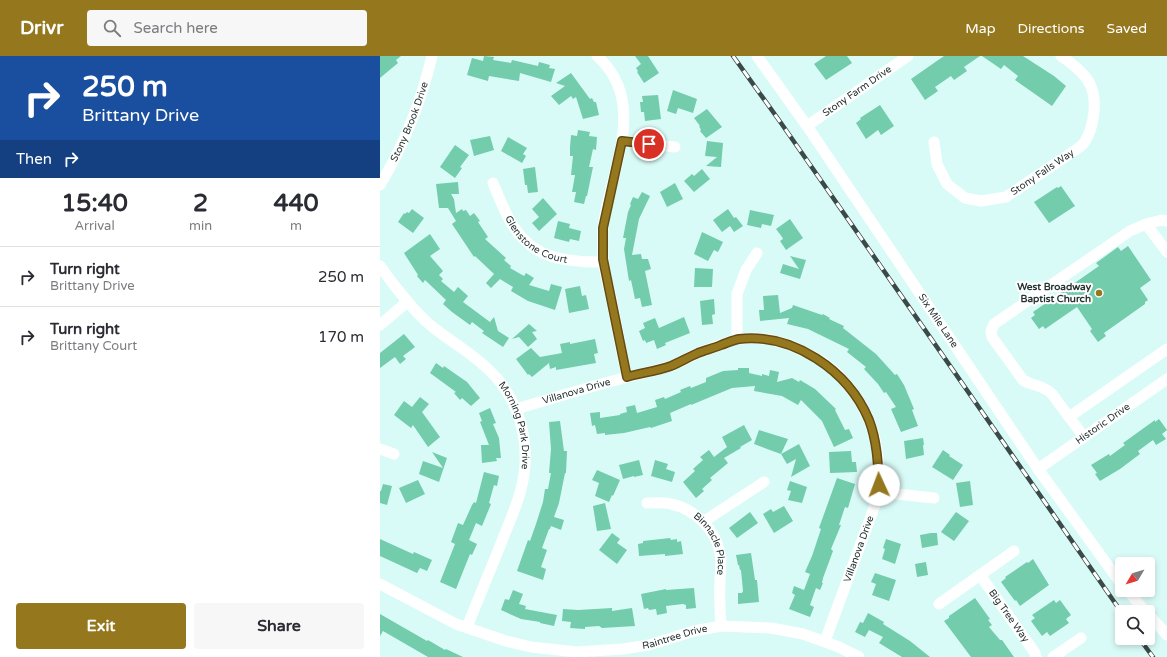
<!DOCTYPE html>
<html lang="en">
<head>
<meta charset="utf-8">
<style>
  :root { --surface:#fff; --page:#f7f7f7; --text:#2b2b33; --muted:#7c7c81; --line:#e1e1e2; --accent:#95771e }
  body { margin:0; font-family:"Varela Round",sans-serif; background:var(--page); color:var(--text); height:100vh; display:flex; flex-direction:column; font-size:15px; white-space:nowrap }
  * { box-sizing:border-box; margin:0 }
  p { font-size:13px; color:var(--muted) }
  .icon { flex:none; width:22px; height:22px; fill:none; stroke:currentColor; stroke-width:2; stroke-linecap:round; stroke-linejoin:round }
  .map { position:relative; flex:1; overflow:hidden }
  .details { display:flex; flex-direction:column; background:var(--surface); width:380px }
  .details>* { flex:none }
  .guide { background:#1a4fa0; color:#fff; overflow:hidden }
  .needle { width:26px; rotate:232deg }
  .fabs { position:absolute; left:735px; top:501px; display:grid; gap:8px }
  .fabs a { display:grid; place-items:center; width:40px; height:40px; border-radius:4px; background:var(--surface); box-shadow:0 2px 6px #0003; font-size:20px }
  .pin { position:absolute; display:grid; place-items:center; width:34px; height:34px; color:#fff; margin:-17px; border:2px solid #fff; border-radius:50%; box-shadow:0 1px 4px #0007 }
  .me { position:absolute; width:44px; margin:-22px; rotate:358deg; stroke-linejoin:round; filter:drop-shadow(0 0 3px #0008) }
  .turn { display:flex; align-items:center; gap:14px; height:84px; padding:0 16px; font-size:18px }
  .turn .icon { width:52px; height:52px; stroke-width:2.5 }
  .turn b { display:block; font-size:28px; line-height:34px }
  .then { display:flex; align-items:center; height:38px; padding:0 16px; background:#0003; gap:8px; font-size:15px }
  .eta { display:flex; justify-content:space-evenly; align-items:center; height:68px; text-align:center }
  .eta b { font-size:24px; font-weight:700; line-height:28px }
  .button { display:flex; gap:8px; margin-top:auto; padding:8px 16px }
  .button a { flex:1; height:46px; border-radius:4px; background:var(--accent); color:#fff; font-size:16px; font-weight:700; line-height:46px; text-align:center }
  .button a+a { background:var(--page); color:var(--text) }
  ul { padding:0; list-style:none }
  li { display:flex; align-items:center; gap:12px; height:60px; padding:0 16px; border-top:1px solid var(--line) }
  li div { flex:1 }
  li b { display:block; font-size:15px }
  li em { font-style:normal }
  header { display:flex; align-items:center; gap:24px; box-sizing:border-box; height:56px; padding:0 20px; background:var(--accent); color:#fff }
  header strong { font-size:19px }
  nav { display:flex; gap:22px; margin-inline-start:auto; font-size:14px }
  .search { width:280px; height:36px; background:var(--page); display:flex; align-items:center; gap:10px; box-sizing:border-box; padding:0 14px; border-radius:4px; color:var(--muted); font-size:15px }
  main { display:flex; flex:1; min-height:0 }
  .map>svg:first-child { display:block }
  .building { fill:#73ccab }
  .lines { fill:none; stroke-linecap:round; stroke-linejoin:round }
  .minor { stroke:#fff; stroke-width:11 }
  .rail-casing { stroke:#3a4a48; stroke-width:4.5 }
  .rail { stroke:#fff; stroke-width:3; stroke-dasharray:9; stroke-linecap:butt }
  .route-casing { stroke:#614d14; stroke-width:10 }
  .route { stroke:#95771e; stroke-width:7 }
  .poi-dot { fill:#95771e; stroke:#fff; stroke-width:1.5 }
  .labels { text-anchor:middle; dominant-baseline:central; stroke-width:4; stroke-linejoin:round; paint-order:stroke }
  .street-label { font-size:10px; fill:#263332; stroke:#fff }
  .poi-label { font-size:10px; font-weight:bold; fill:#263332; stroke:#fff; text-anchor:end }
</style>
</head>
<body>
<header>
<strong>Drivr</strong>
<div class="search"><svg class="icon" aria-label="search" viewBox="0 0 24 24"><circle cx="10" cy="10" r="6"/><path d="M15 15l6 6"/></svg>Search here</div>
<nav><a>Map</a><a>Directions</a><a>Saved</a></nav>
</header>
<main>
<section class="details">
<div class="guide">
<div class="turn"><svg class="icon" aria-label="right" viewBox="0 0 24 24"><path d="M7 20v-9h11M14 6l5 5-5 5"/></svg><div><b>250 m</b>Brittany Drive</div></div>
<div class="then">Then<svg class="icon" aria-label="right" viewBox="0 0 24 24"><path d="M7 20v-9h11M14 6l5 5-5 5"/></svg></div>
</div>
<div class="eta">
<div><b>15:40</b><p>Arrival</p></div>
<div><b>2</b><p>min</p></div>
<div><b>440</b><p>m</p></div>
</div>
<ul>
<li><svg class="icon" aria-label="right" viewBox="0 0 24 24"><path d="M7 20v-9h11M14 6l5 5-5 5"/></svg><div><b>Turn right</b><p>Brittany Drive</p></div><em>250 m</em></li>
<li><svg class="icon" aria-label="right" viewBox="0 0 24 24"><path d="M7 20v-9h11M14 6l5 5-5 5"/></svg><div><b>Turn right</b><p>Brittany Court</p></div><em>170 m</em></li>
</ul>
<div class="button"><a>Exit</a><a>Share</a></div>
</section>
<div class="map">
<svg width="787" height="601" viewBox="0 0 787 601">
  <rect width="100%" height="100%" fill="#d9fbf7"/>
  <g class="building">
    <polygon points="0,0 21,0 16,4 18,7 0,22"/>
    <polygon points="104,0 114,1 113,4 131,7 132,4 158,10 159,6 170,9 169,12 175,13 171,26 140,17 139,25 109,20 108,25 87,19 92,2 103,5"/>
    <polygon points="255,0 268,0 279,17 264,27 257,16 258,15 256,12 261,8"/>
    <polygon points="446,0 467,0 472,7 446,24 434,8"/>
    <polygon points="564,0 600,0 584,11 587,15 574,24 571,20 555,31 558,35 545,44 531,23"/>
    <polygon points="602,0 643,0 674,20 686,30 672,50 635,24 638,20 624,9 621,13"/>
    <polygon points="191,17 210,43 212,42 214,46 216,46 219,59 203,63 196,41 193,43 191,40 179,49 171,40 185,30 176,27"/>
    <polygon points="293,34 317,43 313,57 298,52 296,58 287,55"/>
    <polygon points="278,39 281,63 265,65 264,56 261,56 260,46 263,46 262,40"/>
    <polygon points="500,49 514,70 501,79 498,74 486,83 476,67 481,63 480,62"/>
    <polygon points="327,53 342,71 326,82 320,75 321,74 319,70 320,70 314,62"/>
    <polygon points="198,74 210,76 209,80 217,81 216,94 213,93 209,111 213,111 207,140 206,140 204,148 194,146 196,136 192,136 195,119 191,119 193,100 190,100 190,91 191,79 197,80"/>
    <polygon points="110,80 114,94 94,100 90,84"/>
    <polygon points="128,81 147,92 143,98 146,100 142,107 121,95"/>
    <polygon points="327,85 343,87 341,111 326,110 337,101 325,100"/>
    <polygon points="75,89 89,99 80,111 82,112 75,122 60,111"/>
    <polygon points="155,111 158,136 148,137 147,129 145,129 143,113"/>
    <polygon points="322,113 330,123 314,136 304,125 312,118 314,120"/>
    <polygon points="78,126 79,138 71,138 74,143 76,157 82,153 83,155 86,154 90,160 94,157 100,165 98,166 108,181 105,183 126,202 124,204 131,210 130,212 144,220 146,217 154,222 149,229 169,235 171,228 182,231 175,254 148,245 131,235 133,231 120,223 111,232 106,227 114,218 95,200 94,201 72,168 76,165 68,152 59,152 56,128"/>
    <polygon points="295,127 303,143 287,151 280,136"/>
    <polygon points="681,130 695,150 669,167 654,146 677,131 678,132"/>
    <polygon points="262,136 270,140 259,163 252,199 261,198 262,203 268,203 271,213 265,215 272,249 262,251 260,242 255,243 251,224 249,225 244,193 246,182 243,182 248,156 251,149 250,148 253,141 258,143"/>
    <polygon points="163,142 177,158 159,175 152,167 159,161 152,153"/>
    <polygon points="32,153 44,162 33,177 18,166 24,157 25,158 27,156 29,157"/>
    <polygon points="348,153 354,162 356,161 363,170 354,176 350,170 342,176 333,164"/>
    <polygon points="370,154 394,159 391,170 382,168 381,172 367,169"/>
    <polygon points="410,163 423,182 406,194 400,185 403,183 402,181 396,173"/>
    <polygon points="178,165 190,168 189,172 201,175 199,185 190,183 189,186 174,182"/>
    <polygon points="322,176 343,186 338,196 334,194 328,205 314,198"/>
    <polygon points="50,178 60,193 50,200 63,215 59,219 63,223 61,225 74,236 78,231 88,240 83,246 110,266 114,261 118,275 129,282 123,291 102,277 104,275 92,266 90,269 72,256 63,248 66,244 45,224 43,227 37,220 38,219 24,197"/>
    <polygon points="748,190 771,224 760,232 768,244 765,246 765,248 724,277 726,280 718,286 710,275 712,273 697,251 665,273 663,270 659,273 651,262 655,259 653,256 719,210 716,207 738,191 741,195"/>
    <polygon points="410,200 426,204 420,223 400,217 403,208 419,213"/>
    <polygon points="315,212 333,213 332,231 314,231"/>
    <polygon points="200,230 202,240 206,239 209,253 189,257 185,233"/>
    <polygon points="398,239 400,257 412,252 413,249 442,259 443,258 450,262 449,263 464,270 463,272 496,298 515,319 517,318 524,329 534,353 532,354 538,370 521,376 511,353 516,351 506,336 504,337 498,328 484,313 486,311 467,296 469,293 428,273 407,268 409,262 380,265 379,254 384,254 383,240"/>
    <polygon points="334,243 335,258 332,259 333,268 322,269 320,245"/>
    <polygon points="304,261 310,277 285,287 286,289 277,293 274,284 266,287 265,284 263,285 259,275 265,272 263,267 275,262 279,272"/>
    <polygon points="149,268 157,275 152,276 157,283 148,291 139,281 132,283"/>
    <polygon points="24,278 35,291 23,300 26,303 20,308 15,301 0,312 0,297"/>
    <polygon points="215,283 218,297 214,298 216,307 176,314 176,311 170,313 169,307 152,321 149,318 148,319 136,303 151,292 160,301 182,297 180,288 190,286 190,288"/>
    <polygon points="56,307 63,312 64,310 87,326 100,342 91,350 82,342 80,344 74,337 76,336 50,317"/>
    <polygon points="358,312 369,312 369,317 382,320 382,318 389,320 390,314 399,316 397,326 412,322 419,326 420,324 435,333 456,353 455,354 465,374 469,373 473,382 454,391 442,365 421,344 418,349 402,340 374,335 375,330 352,332 311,349 311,348 290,357 292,365 271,372 270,371 244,377 225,379 225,377 217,378 215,369 212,370 210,357 220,356 220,362 240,359 240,358 247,356 246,351 255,349 257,357 277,351 275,344 284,341 285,343 301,336 300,334 310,330 311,332 326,326 326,322 343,315 358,314"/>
    <polygon points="40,341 49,348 42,356 60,381 48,391 33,369 31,372 14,359 24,345 32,351"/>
    <polygon points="110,352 116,367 113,368 119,382 121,402 116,402 117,405 102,407 101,389 109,389 100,366 102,365 99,357"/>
    <polygon points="779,363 787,374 782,378 786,383 776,389 773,384 758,395 760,398 740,413 720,425 715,418 717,417 711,409 729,398 730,400 745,389 743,387 775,364 775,366"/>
    <polygon points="180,365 184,395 187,395 186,417 185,417 179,447 174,461 184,464 181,474 171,470 170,473 169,473 162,492 167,494 161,511 166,513 163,524 137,515 148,484 150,485 156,468 163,446 165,433 168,433 171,417 169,417 171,393 169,366"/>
    <polygon points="364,369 372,384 360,391 361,392 344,402 348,407 330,422 332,424 322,433 324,435 316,442 303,426 315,415 313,413 323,404 320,401 329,394 334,401 347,391 342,381"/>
    <polygon points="379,374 408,383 401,398 387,393 374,388"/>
    <polygon points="543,382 544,389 543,389 544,399 526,403 524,385"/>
    <polygon points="419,388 430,410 411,421 416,403 407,408 401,398"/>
    <polygon points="563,394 570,399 569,400 583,409 573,424 552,411"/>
    <polygon points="471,395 472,406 476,406 477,416 450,417 449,396"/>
    <polygon points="52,396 67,402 59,426 39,418 43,405 63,412"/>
    <polygon points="259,404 263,419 254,421 254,420 243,423 239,409"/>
    <polygon points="275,404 288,408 286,413 295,416 292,426 271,420"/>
    <polygon points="217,414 240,424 233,440 232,439 229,446 215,440 219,427 212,424"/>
    <polygon points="104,416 119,420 117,430 114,429 109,447 111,448 102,470 96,467 89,484 97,488 92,499 90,498 76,533 60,526 75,488 71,486 78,467 83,469 92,449 94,446 96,447"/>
    <polygon points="457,422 475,428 468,452 465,451 459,469 461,469 451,493 453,495 443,522 442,527 443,527 440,534 436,532 430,549 434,551 430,561 409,553 415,539 412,537 414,530 424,534 430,518 425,516 432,500 441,473 439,472"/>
    <polygon points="38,424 45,438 26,447 19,432"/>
    <polygon points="410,425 427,431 422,447 408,444 411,435 407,434"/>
    <polygon points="590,425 593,449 580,451 576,427"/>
    <polygon points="3,428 12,430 7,449 0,447 0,435 1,435"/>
    <polygon points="225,447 231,473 217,475 213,450"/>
    <polygon points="404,450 413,465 394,477 383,458 391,453 393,456"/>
    <polygon points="370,456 378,467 357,482 349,472"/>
    <polygon points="576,456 589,465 574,485 561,476"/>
    <polygon points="232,477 240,483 237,487 247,494 237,508 219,494"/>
    <polygon points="551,477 557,477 558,489 542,492 540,479"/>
    <polygon points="290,482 291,484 297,483 297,486 301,485 303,498 285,500 285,498 259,500 258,488 263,487 263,485"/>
    <polygon points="0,483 33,498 34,496 52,504 47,515 40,512 37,517 0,500"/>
    <polygon points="506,483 521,488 515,508 502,503 505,493 503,492"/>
    <polygon points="371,497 375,524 377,524 379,546 358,548 358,537 362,537 363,535 361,514 360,514 359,509 358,509 356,499"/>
    <polygon points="653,503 669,529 640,550 636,544 635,545 621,526 626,522 625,521 647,506 648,507"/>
    <polygon points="546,506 548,519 537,521 535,508"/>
    <polygon points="495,517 516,524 509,545 492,539 496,528 491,526"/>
    <polygon points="314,532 316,552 306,553 306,549 303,548 286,550 287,557 277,559 276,553 269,554 268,552 264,553 261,538 286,533 286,534"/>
    <polygon points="133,534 143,538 139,548 146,550 145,553 177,559 174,570 160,567 160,566 141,563 121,554 125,543 129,544"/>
    <polygon points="595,542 610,563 608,564 612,569 609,571 620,584 622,584 634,601 591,601 564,565 569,562 569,560"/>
    <polygon points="674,544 676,547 680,544 691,559 686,563 689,567 670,580 667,576 662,580 651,565 655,562 652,559"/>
    <polygon points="232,552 232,555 252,552 255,570 222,572 219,570 205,571 205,573 190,572 191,566 182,565 183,553 198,554"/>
    <polygon points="488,557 504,566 503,568 530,585 550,601 522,601 499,587 503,581 489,574 485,581 475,576 480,566 483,567"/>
    <polygon points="0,558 47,585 48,584 65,594 66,593 83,601 48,601 3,575 0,580"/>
  </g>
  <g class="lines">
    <g class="minor">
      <path d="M217,0c53,47 12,116 6,172 -1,9 0,20 0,30 1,13 5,26 8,39 5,26 10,53 16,80"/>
      <path id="s1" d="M377,0l50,70 231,343 84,116"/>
      <path id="s2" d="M427,70l101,-70"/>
      <polyline points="242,85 295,91"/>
      <path id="s3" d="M554,86l3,22 10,20 18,14 16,3 25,-4 68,-46c3,-2 7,-4 10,-8 10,-15 14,-42 6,-59 -6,-12 -19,-21 -29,-28"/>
      <path id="s4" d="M113,127c5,12 10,25 16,36 21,40 54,43 94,43"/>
      <path id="s5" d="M0,129c24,-40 41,-83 52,-129"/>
      <polyline points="766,168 782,164 787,165"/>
      <path id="s6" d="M0,210c15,21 30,41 49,58 19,16 42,28 60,46 32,30 43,77 32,119 -5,20 -14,38 -21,57 -11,27 -22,54 -33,81"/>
      <polyline points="0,269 27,246"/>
      <polyline points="357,283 357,238 366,214 377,197"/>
      <path id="s7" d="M136,353l85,-25 70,-18 27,-13 39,-14 18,-1 17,2 18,5 17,8 16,9 15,12 12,14 11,16 8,16 6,19 3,18 1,28 -4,20 -50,136"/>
      <polyline points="689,361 787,293"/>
      <path d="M704,381l-32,-43c-10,-10 -18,-7 -29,-14l-31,-43 -1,-6 3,-7 136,-93 16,-7 21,28"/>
      <polyline points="0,393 14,398"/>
      <path id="s8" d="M658,413l129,-90"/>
      <polyline points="497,436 554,442"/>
      <path id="s9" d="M267,447c8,0 16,-1 24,1 24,5 44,25 49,49 2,10 0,18 0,28 -1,15 0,30 1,45"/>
      <polyline points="323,466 384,426"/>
      <path id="s10" d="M600,519l55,78 1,4"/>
      <path id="s11" d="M0,528l76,40 50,17 25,6 46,5 46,-3 26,-4 45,-14 27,-5 50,2 32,6 36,13 20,10"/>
      <polyline points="747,534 766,556"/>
      <polyline points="559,548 634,495"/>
      <polyline points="768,558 787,579"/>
      <polyline points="673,601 701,582"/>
    </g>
    <defs>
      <g id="rail">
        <polyline points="353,0 401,67 742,557"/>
        <polyline points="759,582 773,601"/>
      </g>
    </defs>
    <use href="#rail" class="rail-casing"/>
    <use href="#rail" class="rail"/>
  </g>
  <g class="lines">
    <defs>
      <path id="route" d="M269,88l-27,-3 -19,87v31l24,118c14,-4 30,-6 44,-11 9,-4 18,-9 27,-13 8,-3 16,-5 23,-8 6,-2 12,-5 18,-6 54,-6 109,31 130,81 8,21 9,43 10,65"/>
    </defs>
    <use href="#route" class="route-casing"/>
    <use href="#route" class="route"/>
  </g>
  <circle class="poi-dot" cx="719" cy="237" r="4"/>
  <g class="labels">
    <g class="street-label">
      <text stroke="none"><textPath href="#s2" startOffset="61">Stony Farm Drive</textPath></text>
      <text stroke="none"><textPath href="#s5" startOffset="70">Stony Brook Drive</textPath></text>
      <text stroke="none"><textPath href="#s3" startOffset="153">Stony Falls Way</textPath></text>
      <text stroke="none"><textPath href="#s4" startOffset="75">Glenstone Court</textPath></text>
      <text stroke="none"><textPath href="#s1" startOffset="321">Six Mile Lane</textPath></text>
      <text stroke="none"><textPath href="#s7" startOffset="63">Villanova Drive</textPath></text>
      <text stroke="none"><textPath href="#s8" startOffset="79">Historic Drive</textPath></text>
      <text stroke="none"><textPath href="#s6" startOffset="215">Morning Park Drive</textPath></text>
      <text stroke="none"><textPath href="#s9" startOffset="85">Binnacle Place</textPath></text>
      <text transform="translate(479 493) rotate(-70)">Villanova Drive</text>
      <text stroke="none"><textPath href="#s10" startOffset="50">Big Tree Way</textPath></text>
      <text stroke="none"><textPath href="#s11" startOffset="310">Raintree Drive</textPath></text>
    </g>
    <g class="poi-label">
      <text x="711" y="231">West Broadway<tspan x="711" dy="12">Baptist Church</tspan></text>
    </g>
  </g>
</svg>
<div class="fabs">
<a><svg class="needle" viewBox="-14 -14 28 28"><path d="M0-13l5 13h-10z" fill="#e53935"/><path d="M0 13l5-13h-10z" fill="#7c7c81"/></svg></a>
<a><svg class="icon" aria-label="search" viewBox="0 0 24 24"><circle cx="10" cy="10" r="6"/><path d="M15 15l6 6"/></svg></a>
</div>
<div class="pin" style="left:269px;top:88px;background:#d93025"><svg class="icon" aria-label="arrive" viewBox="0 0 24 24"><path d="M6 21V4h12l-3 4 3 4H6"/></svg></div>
<svg class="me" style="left:499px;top:429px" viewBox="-20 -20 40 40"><circle r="19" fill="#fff"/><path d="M0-13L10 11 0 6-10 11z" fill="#95771e"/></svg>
</div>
</main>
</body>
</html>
